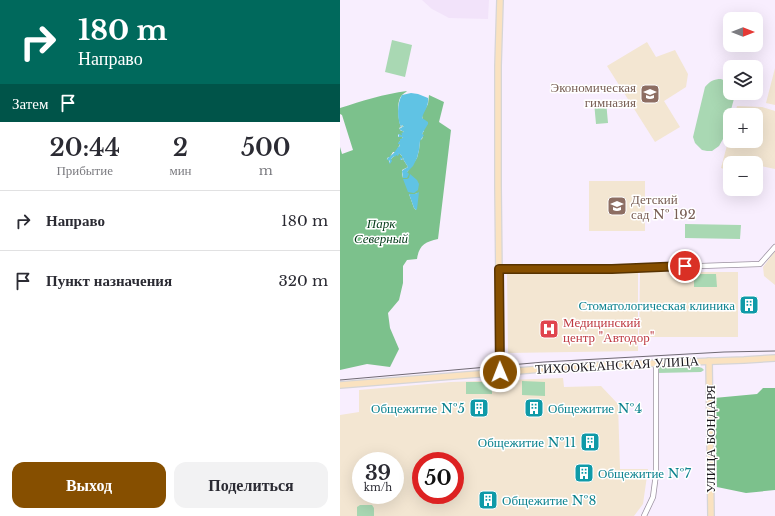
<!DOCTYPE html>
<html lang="ru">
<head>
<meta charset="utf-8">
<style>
  :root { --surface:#fff; --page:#f2f2f3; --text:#2b2b33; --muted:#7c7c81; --line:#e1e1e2; --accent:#864f00 }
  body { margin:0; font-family:"Libre Baskerville",serif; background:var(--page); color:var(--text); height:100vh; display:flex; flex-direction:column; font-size:15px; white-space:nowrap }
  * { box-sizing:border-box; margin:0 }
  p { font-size:13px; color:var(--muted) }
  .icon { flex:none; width:22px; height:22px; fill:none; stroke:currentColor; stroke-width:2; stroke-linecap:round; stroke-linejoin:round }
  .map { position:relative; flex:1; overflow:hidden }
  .side { display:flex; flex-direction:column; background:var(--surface); width:340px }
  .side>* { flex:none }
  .top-card { background:#00695c; color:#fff; overflow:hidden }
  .needle { width:26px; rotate:90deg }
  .controls { position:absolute; left:383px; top:12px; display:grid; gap:8px }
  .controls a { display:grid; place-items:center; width:40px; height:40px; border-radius:8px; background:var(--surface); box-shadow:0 4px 16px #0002; font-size:20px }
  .speed { position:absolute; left:12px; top:452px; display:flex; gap:8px; font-size:20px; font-weight:700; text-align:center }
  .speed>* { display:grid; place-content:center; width:52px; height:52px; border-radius:50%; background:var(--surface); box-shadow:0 4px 16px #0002; line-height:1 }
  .speed small { font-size:10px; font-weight:400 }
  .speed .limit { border:6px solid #d22; background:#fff; color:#111 }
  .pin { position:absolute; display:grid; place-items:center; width:34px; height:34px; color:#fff; margin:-17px; border:2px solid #fff; border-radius:50%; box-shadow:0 1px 4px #0007 }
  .me { position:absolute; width:44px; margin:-22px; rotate:359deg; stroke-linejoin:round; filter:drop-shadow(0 0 3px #0008) }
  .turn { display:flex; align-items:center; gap:14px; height:84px; padding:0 12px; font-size:18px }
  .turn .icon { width:52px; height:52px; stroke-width:2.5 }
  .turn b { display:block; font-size:28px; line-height:34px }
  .then { display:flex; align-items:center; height:38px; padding:0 12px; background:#0003; gap:8px; font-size:15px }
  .eta { display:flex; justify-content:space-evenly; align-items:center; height:68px; text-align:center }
  .eta b { font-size:24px; font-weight:600; line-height:28px }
  .button { display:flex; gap:8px; margin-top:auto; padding:8px 12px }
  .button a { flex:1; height:46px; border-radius:12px; background:var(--accent); color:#fff; font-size:16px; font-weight:600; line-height:46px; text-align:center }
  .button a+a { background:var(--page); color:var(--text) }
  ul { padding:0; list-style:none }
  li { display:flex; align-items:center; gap:12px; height:60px; padding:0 12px; border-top:1px solid var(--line) }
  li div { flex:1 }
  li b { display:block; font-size:15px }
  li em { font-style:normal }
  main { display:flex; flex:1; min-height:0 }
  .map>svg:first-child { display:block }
  .built { fill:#f2e3fa }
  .education { fill:#f3e6d2; fill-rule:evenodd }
  .green { fill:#a9d8b3 }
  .forest { fill:#7cc18c; fill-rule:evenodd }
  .water { fill:#60c3e4 }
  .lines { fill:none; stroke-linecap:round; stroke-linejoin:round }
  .minor-casing { stroke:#9c92a1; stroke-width:6 }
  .major-casing { stroke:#d6d5d6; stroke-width:8 }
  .minor { stroke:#fff; stroke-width:4.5 }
  .major { stroke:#fae2c0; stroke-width:5.5 }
  .tram { stroke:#706a74; stroke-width:1 }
  .route-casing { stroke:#573300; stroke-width:10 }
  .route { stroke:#864f00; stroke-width:7 }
  .labels { text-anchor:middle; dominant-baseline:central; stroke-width:3; stroke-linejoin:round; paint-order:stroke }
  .education-label { font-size:13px; fill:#785e54; stroke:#fff; text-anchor:end }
  .park-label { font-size:13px; font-style:italic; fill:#053c1a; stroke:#fff }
  .culture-label { font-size:13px; fill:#0d838f; stroke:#fff; text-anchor:end }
  .health-label { font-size:13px; fill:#be3a42; stroke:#fff; text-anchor:start }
  .street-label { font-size:13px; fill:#19161b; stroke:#fff }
</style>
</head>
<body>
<main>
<section class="side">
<div class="top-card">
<div class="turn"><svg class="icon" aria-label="right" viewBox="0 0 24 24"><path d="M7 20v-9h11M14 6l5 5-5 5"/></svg><div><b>180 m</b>Направо</div></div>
<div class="then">Затем<svg class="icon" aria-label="arrive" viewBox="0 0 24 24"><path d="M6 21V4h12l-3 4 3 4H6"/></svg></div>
</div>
<div class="eta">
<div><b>20:44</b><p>Прибытие</p></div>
<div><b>2</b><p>мин</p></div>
<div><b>500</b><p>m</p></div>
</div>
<ul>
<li><svg class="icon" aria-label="right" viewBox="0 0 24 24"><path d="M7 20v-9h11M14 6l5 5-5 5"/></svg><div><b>Направо</b></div><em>180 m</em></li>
<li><svg class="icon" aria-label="arrive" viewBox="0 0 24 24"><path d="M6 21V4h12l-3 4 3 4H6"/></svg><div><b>Пункт назначения</b></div><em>320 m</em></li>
</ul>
<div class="button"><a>Выход</a><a>Поделиться</a></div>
</section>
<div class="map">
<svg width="435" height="516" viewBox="0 0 435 516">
  <rect width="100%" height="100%" fill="#f8eefe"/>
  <polygon class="built" points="82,0 149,0 148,19 109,18 92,9"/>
  <g class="education">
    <polygon points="307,42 316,57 335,50 348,74 346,87 324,101 340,127 315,142 267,66"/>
    <polygon points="435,68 435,105 426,103"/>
    <polygon points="397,106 422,107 435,111 435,169 416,165 416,163 390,163 390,171 381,168 390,134 390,141 416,141 416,115 395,115"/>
    <rect x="249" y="181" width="56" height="50"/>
    <polygon points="435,251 435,285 424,276 423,267"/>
    <polygon points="298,272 298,351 168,353 167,273"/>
    <polygon points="300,272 398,272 398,337 299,337"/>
    <path d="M223,378l1,9 37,-1 17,18 2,65h28l-5,35 -9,12h-294v-101l19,-3v-22l92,-8zM21,461h34v34h-34zM81,461h34v34h-34z"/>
  </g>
  <g class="green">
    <polygon points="52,40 72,45 65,77 45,72"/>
    <path d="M381,79l9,4v10h4l1,2 -12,44 -4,7 -7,5h-5l-5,-1 -7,-7 -2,-6 12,-50c5,-6 9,-8 16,-8z"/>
    <polygon points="266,101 268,123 256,124 254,102"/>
    <polygon points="345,224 401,225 400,239 345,238"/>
    <polygon points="354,274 376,274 377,287 354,287"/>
    <path d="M323,366l11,2 25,-1 3,1 2,2 -3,2 -44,1c1,-5 1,-6 6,-7z"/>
    <polygon points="182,381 205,382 205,396 182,395"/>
    <rect x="126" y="382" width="26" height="12"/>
    <polygon points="20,505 32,505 34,508 34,516 17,516 17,507"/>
  </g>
  <g class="forest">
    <path d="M67,91c-2,2 -5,3 -7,7 -3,6 -2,22 1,29l3,-3 2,1 -7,3 2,3h1l3,1 -2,1 3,2 -4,1 -4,-2v3h4l2,2 -2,1v1l-2,-2v2l-2,3h2l-4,8h-3l-3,5 -3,1 1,2h2l-1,1v2h1l1,-2v-2l5,-5 1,1v-1l2,-1 5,5 -1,1 -2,-1v2l2,-1 5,8 -6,3v4l1,4h3l1,-6 3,-4 7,-10 2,-8 1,-10 2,-1 1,-3 -1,-2 2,-3 -2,-16 6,-11 1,-9 15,7 -5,20 12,8 -13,109c-13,3 -19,6 -21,20l-10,1 -4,6v17l-4,17 -11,13 2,15 9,21 -9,18 -23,-3 -27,6v-223l2,7 11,-4 -11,-35 -2,-1v-6c22,-7 44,-14 67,-17zM78,193l-2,17 -2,-2 -5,-14h6z"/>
    <polygon points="423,388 435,388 435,490 406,493 377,487 374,398 417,394"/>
  </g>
  <g class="water">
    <path d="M71,93l7,1 10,4c1,8 -4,13 -6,20l6,4v2l-6,10 2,1 -4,6 -1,9 -2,8 -4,8 -6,6 2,2 -2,4h-4l-1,-7 1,-1 5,-3 -5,-8 -3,1v-3l3,2 1,-1h-2v-2l-2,-2h-1v-1h-1l1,1 -1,2 -2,-1 -1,2 -1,-1 -3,3 1,2 -2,3 -1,-1 1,-3 -2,1v-2l-2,1c5,-5 9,-7 12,-13h1l1,-3h-2v-1l2,-2v-2h3h-2l2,-2h-5l1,-1 -1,-2 4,1 -1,1h1v-2l-1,-1 3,-1 -1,-1h-1l-3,-2 5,-3 -2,-1 -1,2c-4,-8 -4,-24 1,-32z"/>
    <polygon points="70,174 77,180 79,184 78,190 74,193 68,192 63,179 67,179 69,178"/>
    <polygon points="79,192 77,209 76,210 74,208 69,194 75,194"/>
  </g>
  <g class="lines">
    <defs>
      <g id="minor">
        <polyline points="159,269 272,269 420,264 435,247"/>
        <polyline points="304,516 313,497 316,474 316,363"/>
      </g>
      <g id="major">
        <polyline points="369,361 371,516"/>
        <polyline points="160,372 158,187 158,66 160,0"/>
        <polyline points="0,385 239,366 404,360 435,358"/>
      </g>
    </defs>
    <use href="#minor" class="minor-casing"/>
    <use href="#major" class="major-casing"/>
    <use href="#minor" class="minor"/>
    <use href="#major" class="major"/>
    <polyline class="tram" points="0,380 204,362 384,352 435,351"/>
  </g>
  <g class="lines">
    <defs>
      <polyline id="route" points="160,372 159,269 272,269 345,266"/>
    </defs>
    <use href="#route" class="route-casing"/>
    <use href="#route" class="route"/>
  </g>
  <defs>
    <symbol id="school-square" viewBox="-11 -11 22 22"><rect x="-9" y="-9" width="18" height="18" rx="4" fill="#8d6e63" stroke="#fff"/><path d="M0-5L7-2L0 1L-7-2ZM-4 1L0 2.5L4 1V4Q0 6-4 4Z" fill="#fff"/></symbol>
    <symbol id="building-square" viewBox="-11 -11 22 22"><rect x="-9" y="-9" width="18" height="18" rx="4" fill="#0f9aa8" stroke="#fff"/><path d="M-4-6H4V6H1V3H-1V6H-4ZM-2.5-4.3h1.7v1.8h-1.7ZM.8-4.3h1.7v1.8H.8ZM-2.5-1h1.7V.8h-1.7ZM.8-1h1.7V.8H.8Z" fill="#fff"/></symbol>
    <symbol id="hospital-square" viewBox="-11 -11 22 22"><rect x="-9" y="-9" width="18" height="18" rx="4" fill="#e0444e" stroke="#fff"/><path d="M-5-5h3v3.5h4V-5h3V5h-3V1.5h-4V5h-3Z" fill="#fff"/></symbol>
  </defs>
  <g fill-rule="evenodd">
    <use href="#school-square" x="299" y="83" width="22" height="22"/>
    <use href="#school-square" x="266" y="195" width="22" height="22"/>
    <use href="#building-square" x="398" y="294" width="22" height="22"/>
    <use href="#hospital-square" x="198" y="318" width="22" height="22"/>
    <use href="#building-square" x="128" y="397" width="22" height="22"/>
    <use href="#building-square" x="183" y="397" width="22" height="22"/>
    <use href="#building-square" x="239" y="431" width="22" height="22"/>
    <use href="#building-square" x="233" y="462" width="22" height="22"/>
    <use href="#building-square" x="137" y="489" width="22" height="22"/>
  </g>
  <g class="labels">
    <g class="education-label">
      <text x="296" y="87">Экономическая<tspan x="296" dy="15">гимназия</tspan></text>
      <text x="291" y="199" text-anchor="start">Детский<tspan x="291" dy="15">сад № 192</tspan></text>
    </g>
    <g class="park-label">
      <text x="41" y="223">Парк<tspan x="41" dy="15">Северный</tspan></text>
    </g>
    <g class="culture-label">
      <text x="395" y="305">Стоматологическая клиника</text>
      <text x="125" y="408">Общежитие №5</text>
      <text x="208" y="408" text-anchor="start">Общежитие №4</text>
      <text x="236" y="442">Общежитие №11</text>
      <text x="258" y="473" text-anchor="start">Общежитие №7</text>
      <text x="162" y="500" text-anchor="start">Общежитие №8</text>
    </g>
    <g class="health-label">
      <text x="223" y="322">Медицинский<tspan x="223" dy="15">центр "Автодор"</tspan></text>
    </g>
    <g class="street-label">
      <text transform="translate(277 365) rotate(-3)">ТИХООКЕАНСКАЯ УЛИЦА</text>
      <text transform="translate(370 439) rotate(-90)">УЛИЦА БОНДАРЯ</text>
    </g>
  </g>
</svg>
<div class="controls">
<a><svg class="needle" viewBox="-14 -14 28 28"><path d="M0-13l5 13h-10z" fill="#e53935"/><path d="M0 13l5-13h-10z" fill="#7c7c81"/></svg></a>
<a><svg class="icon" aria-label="layers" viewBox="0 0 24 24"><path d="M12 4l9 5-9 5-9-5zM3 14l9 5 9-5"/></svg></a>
<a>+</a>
<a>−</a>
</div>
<div class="speed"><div>39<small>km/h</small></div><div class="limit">50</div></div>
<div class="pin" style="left:345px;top:266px;background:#d93025"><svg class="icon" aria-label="arrive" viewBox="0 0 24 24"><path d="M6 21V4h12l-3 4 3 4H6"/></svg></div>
<svg class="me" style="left:160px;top:372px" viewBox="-20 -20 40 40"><circle r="17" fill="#864f00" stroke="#fff" stroke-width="3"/><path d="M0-11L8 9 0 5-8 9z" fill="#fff"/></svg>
</div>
</main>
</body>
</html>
